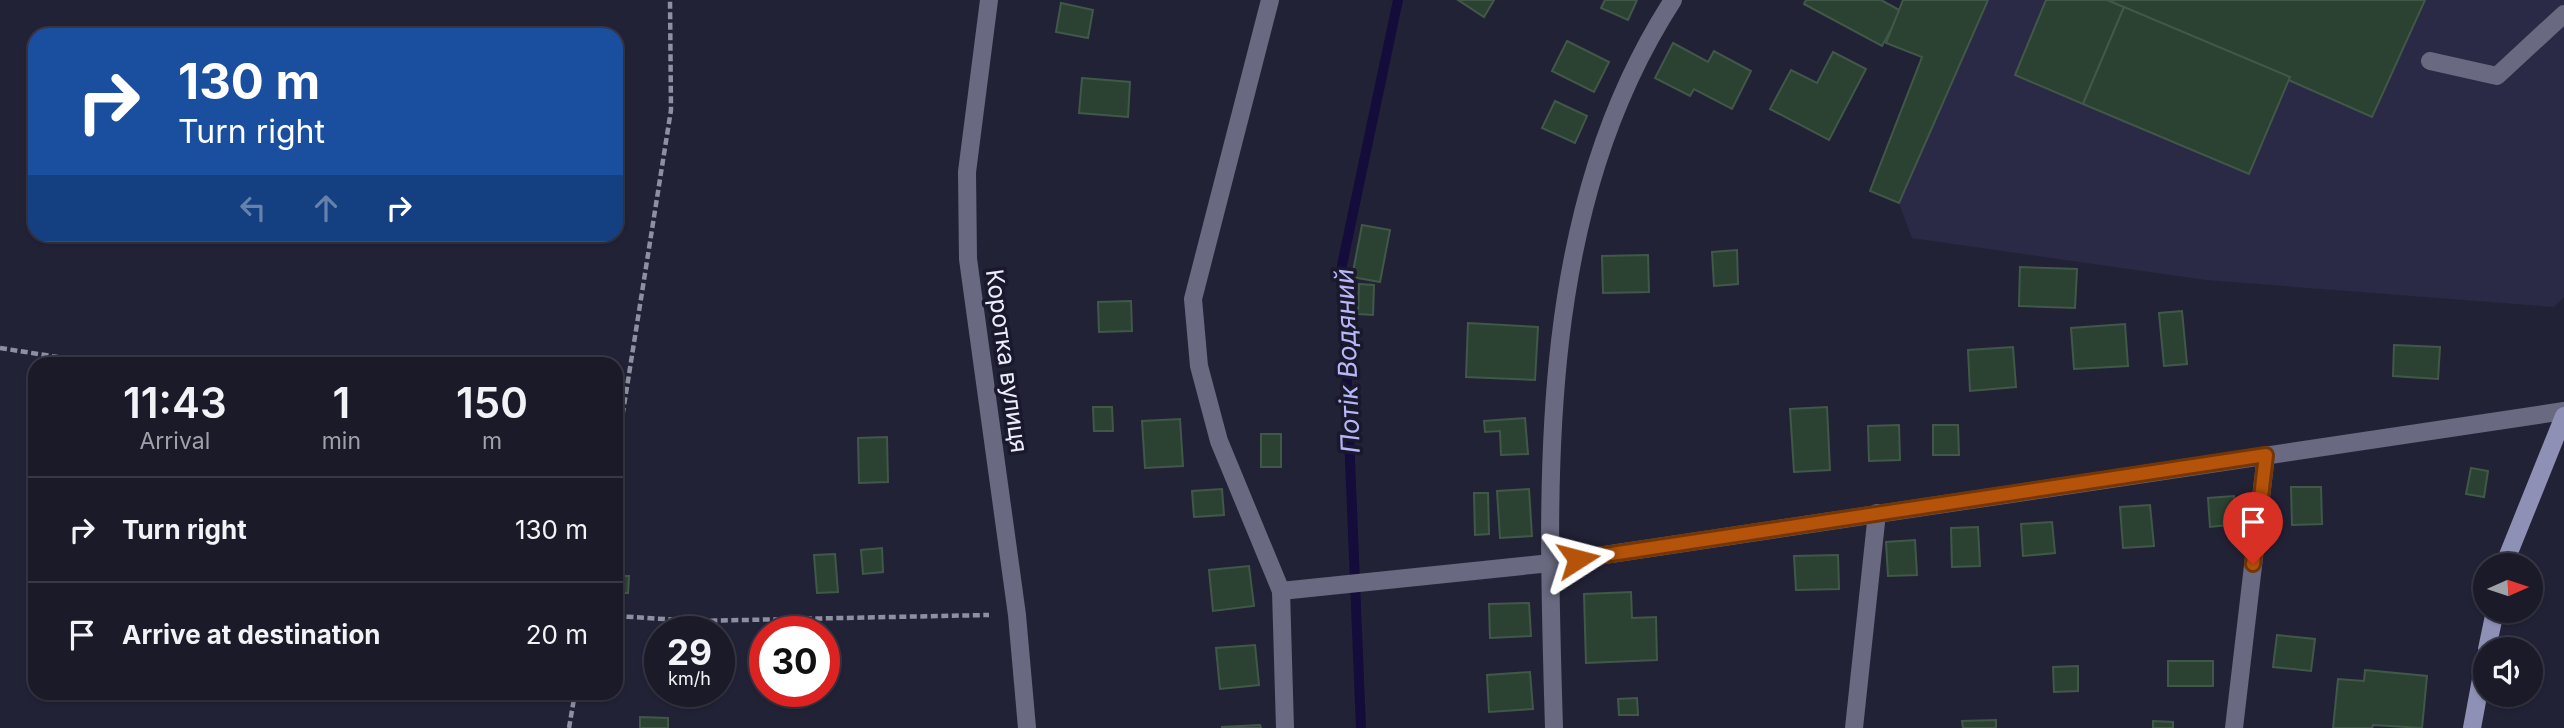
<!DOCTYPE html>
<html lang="en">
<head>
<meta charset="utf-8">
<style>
  :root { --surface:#1a1a29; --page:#272735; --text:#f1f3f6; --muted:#9fa1a8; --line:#383846 }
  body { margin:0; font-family:Inter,sans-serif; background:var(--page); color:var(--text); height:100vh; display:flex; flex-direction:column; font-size:26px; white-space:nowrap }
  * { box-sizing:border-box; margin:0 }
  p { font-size:23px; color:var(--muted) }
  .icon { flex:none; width:38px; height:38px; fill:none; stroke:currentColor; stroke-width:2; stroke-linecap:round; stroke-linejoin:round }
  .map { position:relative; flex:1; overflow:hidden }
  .side { position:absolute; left:28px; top:357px; width:595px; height:343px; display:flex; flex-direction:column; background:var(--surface); border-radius:21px; box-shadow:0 2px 5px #0004,0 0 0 2px var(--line) }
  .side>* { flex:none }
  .banner { position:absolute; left:28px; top:28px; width:595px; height:214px; border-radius:21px; box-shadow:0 2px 5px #0004,0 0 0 2px var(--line); background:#1a4fa0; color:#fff; overflow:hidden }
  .needle { width:46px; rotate:87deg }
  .fabs { position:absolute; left:2473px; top:553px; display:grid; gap:14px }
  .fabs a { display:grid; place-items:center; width:70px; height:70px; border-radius:50%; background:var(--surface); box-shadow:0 2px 5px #0004,0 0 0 2px var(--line); font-size:35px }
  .speed { position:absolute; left:644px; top:616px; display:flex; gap:14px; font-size:35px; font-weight:700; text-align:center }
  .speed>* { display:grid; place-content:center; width:91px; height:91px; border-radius:50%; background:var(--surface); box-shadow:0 2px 5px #0004,0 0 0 2px var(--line); line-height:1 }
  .speed small { font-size:18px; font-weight:400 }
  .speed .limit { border:10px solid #d22; background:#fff; color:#111 }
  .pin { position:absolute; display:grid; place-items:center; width:60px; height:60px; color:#fff; margin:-72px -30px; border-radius:50% 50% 50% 0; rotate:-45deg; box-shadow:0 0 7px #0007 }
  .pin .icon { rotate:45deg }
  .me { position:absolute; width:77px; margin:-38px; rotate:81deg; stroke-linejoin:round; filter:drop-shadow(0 0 5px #0008) }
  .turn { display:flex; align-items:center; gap:24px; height:147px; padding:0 35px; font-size:32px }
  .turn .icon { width:91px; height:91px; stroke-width:2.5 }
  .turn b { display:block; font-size:49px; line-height:60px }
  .lanes { display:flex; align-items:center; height:66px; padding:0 35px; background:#0003; justify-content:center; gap:35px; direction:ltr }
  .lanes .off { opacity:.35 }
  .eta { display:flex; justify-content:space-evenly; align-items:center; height:119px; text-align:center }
  .eta b { font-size:42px; font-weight:600; line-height:49px }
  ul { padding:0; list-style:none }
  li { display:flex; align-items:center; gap:21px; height:105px; padding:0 35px; border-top:2px solid var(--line) }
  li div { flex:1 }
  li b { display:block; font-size:26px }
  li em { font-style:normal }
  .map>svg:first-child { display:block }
  .built { fill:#2b2a46 }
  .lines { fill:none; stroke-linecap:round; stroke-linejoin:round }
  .stream { stroke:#140c3a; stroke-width:10 }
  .building { fill:#2b4232; stroke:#415848; stroke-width:2 }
  .path { stroke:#8e8fa0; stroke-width:4.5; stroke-dasharray:7 3.5; stroke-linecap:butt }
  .lane { stroke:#696981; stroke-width:18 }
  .street { stroke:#696981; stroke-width:18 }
  .secondary { stroke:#8f90b6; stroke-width:18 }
  .route-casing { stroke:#753606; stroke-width:18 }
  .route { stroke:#b45309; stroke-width:12 }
  .labels { text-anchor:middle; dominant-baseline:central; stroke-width:7; stroke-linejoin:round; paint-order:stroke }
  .street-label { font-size:24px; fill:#ecedfb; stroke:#19182d }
  .water-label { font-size:26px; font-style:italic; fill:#b7b7f7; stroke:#19182d }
</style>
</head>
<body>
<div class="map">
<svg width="2564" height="728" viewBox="0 0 2564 728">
  <rect width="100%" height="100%" fill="#222237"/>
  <polygon class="built" points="1903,0 2564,0 2564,297 2554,307 2206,280 1912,238 1899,203 1870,191 1922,57 1886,43"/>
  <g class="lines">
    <polyline class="stream" points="1361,728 1342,265 1398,0"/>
  </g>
  <g class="building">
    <polygon points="1458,0 1494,0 1484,17"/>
    <polygon points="1605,0 1637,0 1628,20 1601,8"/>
    <polygon points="1806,0 1881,0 1901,11 1882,46 1804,4"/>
    <polygon points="1903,0 1988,0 1899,203 1870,191 1922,57 1886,43"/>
    <polygon points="2046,0 2107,0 2124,7 2083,104 2015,75"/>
    <polygon points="2108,0 2425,0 2372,117"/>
    <polygon points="1061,3 1093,10 1088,38 1056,32"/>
    <polygon points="2124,7 2290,77 2249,174 2083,104"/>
    <polygon points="1567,41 1609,62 1594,92 1552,71"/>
    <polygon points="1673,43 1708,62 1714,51 1751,71 1732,109 1694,89 1690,96 1655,78"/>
    <polygon points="1833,52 1866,69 1829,140 1770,109 1791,70 1817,83"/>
    <polygon points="1082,78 1130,82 1128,117 1079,113"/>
    <polygon points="1555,101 1587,116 1575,143 1542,128"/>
    <polygon points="1362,225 1390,230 1380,282 1352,277"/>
    <polygon points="1737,250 1738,284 1714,286 1712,252"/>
    <polygon points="1648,255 1649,292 1603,293 1602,256"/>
    <polygon points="2020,267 2077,269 2075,308 2019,306"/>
    <polygon points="1359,284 1374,285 1373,315 1358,314"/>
    <polygon points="1131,301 1132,331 1099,332 1098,302"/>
    <polygon points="2182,311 2187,364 2164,366 2159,313"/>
    <polygon points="1468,323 1538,327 1535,380 1466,377"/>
    <polygon points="2125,324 2128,366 2074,369 2071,328"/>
    <polygon points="2394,345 2440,347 2438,379 2393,376"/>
    <polygon points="2013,347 2016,387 1970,391 1968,350"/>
    <polygon points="1093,407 1112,407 1113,431 1094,431"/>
    <polygon points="1827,407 1830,470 1794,472 1790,409"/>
    <polygon points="1525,418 1528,454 1501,455 1500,431 1485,432 1484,421"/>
    <polygon points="1180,419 1183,466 1145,468 1142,421"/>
    <polygon points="1899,425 1900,460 1869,461 1868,426"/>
    <polygon points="1933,425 1958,425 1959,455 1933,455"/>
    <rect x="1261" y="434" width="20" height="33"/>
    <polygon points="887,437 888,482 859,483 858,438"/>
    <polygon points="2471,468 2488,471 2484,497 2466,494"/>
    <polygon points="2291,487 2321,487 2322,524 2292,525"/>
    <polygon points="1222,489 1224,515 1194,517 1192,491"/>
    <polygon points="1529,489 1532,536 1500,538 1497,491"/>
    <polygon points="1474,493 1488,493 1489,534 1475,535"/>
    <polygon points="2234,496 2237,524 2210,527 2208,498"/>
    <polygon points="2150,505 2154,546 2123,548 2120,507"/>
    <polygon points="2052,522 2055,553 2023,556 2021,524"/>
    <polygon points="1978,527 1980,566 1952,567 1951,528"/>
    <polygon points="1915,540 1917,575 1888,576 1886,542"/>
    <polygon points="882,548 883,572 863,574 861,550"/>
    <polygon points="835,554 838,592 817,593 814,555"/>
    <polygon points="1838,555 1839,589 1796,590 1794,556"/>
    <polygon points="1249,566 1254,606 1213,611 1209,570"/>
    <polygon points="616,576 629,576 628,593 616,593"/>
    <polygon points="1631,592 1632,618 1656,617 1657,660 1586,663 1584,594"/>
    <polygon points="1529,603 1531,636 1490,638 1489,604"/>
    <polygon points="2277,635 2315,639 2311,671 2273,667"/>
    <polygon points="1255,645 1259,685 1220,689 1216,648"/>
    <rect x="2168" y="661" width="45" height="25"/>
    <polygon points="2078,666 2078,691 2054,692 2053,667"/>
    <polygon points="2365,670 2427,676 2422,728 2373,725 2372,728 2333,728 2338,679 2364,681"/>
    <polygon points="1530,672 1533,709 1489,712 1487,675"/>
    <polygon points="1637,698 1638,715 1619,715 1618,699"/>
    <polygon points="640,717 668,718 668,728 640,728"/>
    <polygon points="1996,720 1996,728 1963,728 1962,721"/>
    <polygon points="2153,721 2173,722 2173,728 2153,728"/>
    <polygon points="1260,725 1261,728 1222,728 1222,727"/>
  </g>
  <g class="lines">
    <g class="path">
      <polyline points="0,348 102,364"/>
      <polyline points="616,456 671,110 670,0"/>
      <polyline points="616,616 695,621 989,615"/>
      <polyline points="569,728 575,693"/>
    </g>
    <polyline class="lane" points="2430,61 2497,76 2564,14"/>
    <g class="street">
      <polyline points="989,0 967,172 968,259 1017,615 1027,728"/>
      <polyline points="1270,0 1193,299 1199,366 1219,441 1281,591 1285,728"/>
      <polyline points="1281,591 1551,563 2564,411"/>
      <path d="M1554,728c-7,-245 -20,-513 119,-728"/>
      <polyline points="1854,728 1877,513"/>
      <polyline points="2234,728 2266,455"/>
    </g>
    <g class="secondary">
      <polyline points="2504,565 2564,416"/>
      <polyline points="2487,649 2495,611"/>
      <polyline points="2472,728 2485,658"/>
    </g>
  </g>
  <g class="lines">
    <defs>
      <polyline id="route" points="1578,559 2266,455 2253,564"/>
    </defs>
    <use href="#route" class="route-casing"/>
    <use href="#route" class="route"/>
  </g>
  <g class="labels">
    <g class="street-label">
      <text transform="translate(1007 361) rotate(82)">Коротка вулиця</text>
    </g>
    <g class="water-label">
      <text transform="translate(1347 361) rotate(-92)">Потік Водяний</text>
    </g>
  </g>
</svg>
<div class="fabs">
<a><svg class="needle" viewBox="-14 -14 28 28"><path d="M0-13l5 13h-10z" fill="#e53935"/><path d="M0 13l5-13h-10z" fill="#9fa1a8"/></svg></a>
<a><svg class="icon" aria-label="sound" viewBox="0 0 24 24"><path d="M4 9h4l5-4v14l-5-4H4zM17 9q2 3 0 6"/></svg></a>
</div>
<div class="speed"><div>29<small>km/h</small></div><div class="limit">30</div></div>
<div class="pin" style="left:2253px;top:564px;background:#d93025"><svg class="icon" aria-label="arrive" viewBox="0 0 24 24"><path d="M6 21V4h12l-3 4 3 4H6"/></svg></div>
<svg class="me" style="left:1578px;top:559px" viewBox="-20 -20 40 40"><path d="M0-17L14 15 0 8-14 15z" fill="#b45309" stroke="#fff" stroke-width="4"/></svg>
<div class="banner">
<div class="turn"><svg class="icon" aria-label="right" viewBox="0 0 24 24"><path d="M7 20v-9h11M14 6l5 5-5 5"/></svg><div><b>130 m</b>Turn right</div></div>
<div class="lanes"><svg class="icon off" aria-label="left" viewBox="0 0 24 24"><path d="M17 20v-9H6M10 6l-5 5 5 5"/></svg><svg class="icon off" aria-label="ahead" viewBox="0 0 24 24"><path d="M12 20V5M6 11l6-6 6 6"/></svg><svg class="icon" aria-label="right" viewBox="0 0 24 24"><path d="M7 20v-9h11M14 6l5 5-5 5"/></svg></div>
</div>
<section class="side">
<div class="eta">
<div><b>11:43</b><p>Arrival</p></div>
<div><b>1</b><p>min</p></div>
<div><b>150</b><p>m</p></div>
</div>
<ul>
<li><svg class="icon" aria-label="right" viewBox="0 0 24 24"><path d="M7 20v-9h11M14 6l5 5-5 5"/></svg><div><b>Turn right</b></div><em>130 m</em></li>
<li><svg class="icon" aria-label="arrive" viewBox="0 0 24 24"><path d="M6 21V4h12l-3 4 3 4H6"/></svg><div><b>Arrive at destination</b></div><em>20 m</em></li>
</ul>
</section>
</div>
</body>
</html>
